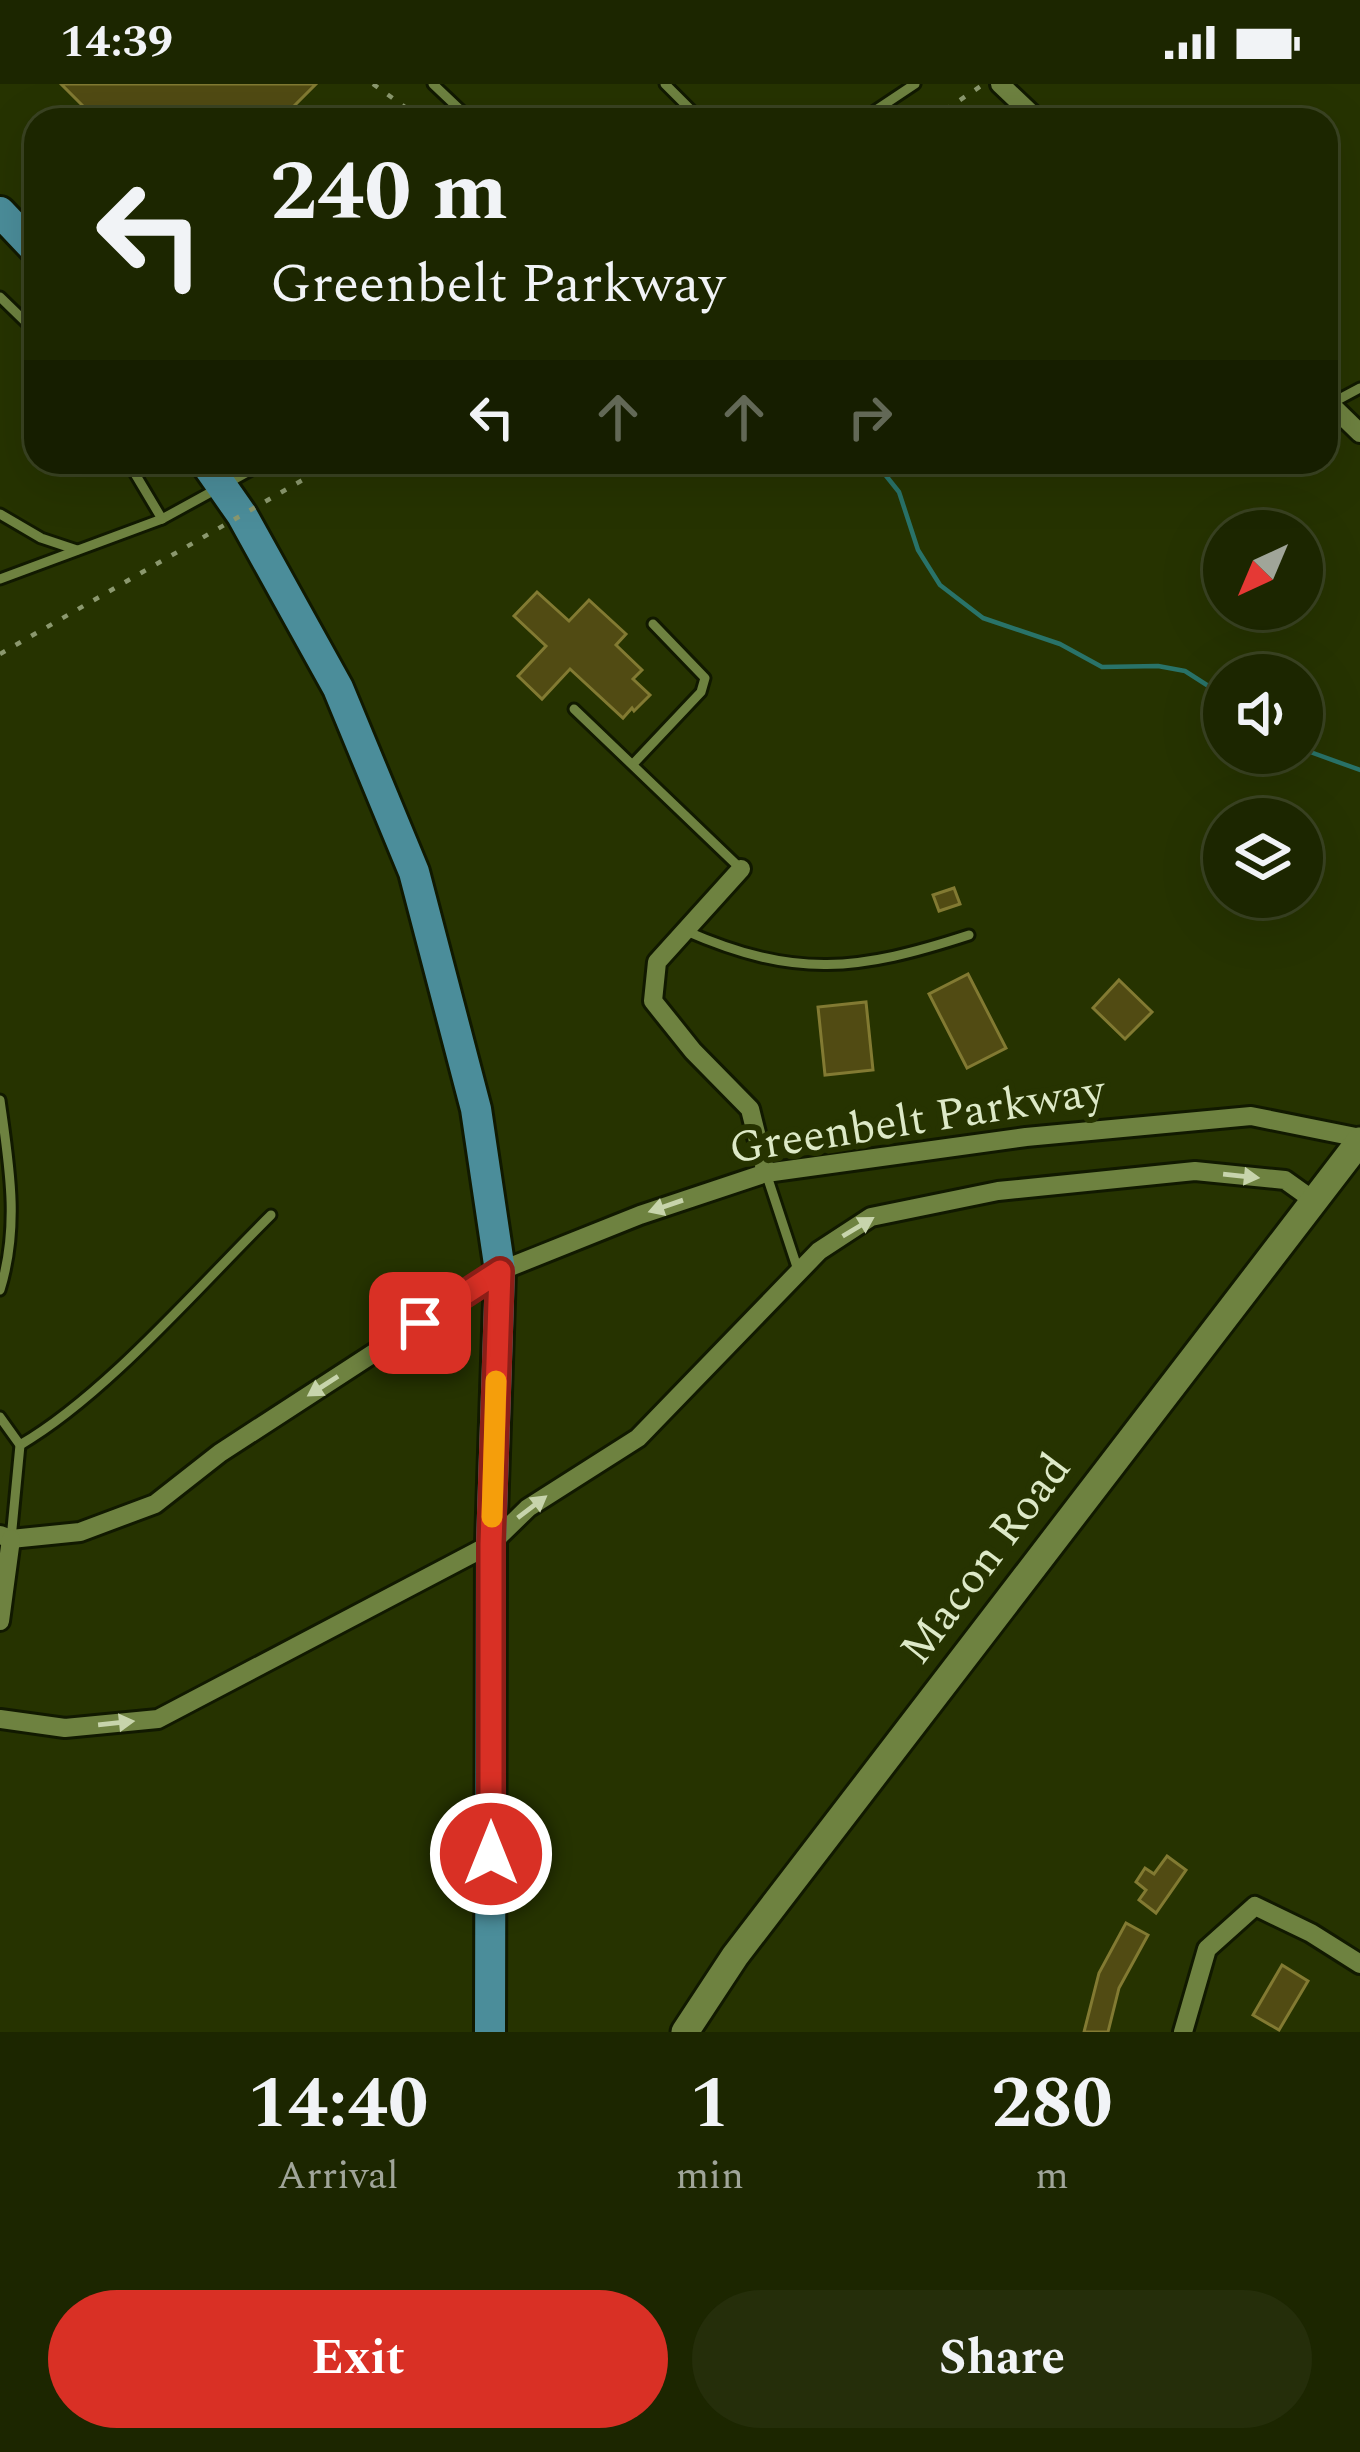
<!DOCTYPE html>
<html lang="en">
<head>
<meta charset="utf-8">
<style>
  :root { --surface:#1c2600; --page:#252e0a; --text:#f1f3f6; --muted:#a0a599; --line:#3a4322; --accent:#d93025 }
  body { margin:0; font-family:Spectral,serif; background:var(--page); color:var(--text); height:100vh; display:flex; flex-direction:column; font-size:45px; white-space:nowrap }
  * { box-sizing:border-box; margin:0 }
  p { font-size:39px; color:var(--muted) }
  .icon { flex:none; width:66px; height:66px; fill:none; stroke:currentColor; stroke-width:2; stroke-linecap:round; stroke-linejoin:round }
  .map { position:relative; height:1948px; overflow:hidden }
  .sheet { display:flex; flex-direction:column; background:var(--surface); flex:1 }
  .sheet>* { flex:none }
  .top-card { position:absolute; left:24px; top:24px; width:1314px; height:366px; border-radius:36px; box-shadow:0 12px 48px #0002,0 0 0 3px var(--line); background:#1c2600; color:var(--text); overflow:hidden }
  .needle { width:78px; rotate:224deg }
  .controls { position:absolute; left:1203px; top:426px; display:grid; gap:24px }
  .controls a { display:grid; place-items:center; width:120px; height:120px; border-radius:50%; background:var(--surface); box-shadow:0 12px 48px #0002,0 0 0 3px var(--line); font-size:60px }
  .pin { position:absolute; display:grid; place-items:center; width:102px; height:102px; color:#fff; margin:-51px; border-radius:24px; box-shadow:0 6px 18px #0006 }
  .me { position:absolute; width:132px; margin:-66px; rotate:0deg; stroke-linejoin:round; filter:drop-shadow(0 0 9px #0008) }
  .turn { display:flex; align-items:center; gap:42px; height:252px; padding:0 48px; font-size:54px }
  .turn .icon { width:156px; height:156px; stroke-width:2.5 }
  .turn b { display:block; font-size:84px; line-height:102px }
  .lanes { display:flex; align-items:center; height:114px; padding:0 48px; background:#0003; justify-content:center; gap:60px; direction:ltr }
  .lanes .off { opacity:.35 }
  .eta { display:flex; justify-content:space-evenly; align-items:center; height:204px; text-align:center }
  .eta b { font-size:72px; font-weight:700; line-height:84px }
  .button { display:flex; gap:24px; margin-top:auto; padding:24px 48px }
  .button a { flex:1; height:138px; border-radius:72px; background:var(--accent); color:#fff; font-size:48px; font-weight:700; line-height:138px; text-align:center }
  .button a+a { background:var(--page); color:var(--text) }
  .status { display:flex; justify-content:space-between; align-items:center; height:84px; padding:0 60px; background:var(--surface); direction:ltr }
  .status svg { height:33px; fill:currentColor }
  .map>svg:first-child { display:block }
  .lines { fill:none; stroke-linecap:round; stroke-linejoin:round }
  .stream { stroke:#297369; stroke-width:4.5 }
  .building { fill:#514b13; stroke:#827a32; stroke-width:3 }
  .service-casing { stroke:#111900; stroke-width:15 }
  .minor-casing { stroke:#111900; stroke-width:24 }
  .secondary-casing { stroke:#111900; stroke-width:33 }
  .primary-casing { stroke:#111900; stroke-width:36 }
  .service { stroke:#6e8240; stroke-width:9 }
  .minor { stroke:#6e8240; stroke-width:18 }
  .secondary { stroke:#6e8240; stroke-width:27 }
  .primary { stroke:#4b8d9a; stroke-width:30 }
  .rail { stroke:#8b986e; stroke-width:4.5; stroke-dasharray:6 12; stroke-linecap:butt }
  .oneway { fill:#c7d4ac }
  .route-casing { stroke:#8d1f18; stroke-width:30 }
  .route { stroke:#d93025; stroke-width:21 }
  .slow { stroke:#f59e0b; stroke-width:21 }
  .labels { text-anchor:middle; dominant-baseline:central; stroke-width:12; stroke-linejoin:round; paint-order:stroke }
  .street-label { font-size:45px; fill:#dde9c7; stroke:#263300 }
</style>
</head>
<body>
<div class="status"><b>14:39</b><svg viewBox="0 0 49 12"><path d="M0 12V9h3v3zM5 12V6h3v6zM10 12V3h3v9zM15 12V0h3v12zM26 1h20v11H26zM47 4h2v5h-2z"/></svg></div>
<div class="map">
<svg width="1360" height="1948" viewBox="0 0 1360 1948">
  <rect width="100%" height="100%" fill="#263300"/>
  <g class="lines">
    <g class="stream">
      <polyline points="875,378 899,408 918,466 940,501 983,534 1060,560 1102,583 1158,582 1185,587 1224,612"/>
      <polyline points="1302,665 1360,686"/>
    </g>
  </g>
  <g class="building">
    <polygon points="61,0 316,0 280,36 97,36"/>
    <polygon points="537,508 569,537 589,516 626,550 616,561 642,586 633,595 650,611 634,627 632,624 623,634 570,585 542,615 518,592 546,562 514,532"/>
    <polygon points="954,804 960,820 939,827 933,811"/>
    <polygon points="968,890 1006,964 967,984 929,910"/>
    <polygon points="1119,896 1152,928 1125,955 1093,924"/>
    <polygon points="866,918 873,986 825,991 818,923"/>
    <polygon points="1167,1772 1186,1786 1156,1829 1139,1816 1146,1806 1136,1798 1145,1784 1154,1790"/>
    <polygon points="1126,1839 1148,1851 1119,1904 1108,1948 1084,1948 1099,1889"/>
    <polygon points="1282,1881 1308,1897 1279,1946 1253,1931"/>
  </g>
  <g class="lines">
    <defs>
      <g id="service">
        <polyline points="433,0 471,36"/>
        <polyline points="665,0 701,36"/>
        <polyline points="861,36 915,0"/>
        <polyline points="0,213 36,248"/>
        <polyline points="1330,320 1360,304"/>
        <polyline points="128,378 162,435 266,378"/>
        <polyline points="0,430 41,454 77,466"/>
        <polyline points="0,495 162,435"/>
        <polyline points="574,625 741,785"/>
        <polyline points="633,680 701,608 705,594 653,540"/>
        <path d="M686,847c110,48 172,40 283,4"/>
        <path d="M0,1016c9,65 20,126 0,190"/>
        <polyline points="766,1089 799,1189"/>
        <polyline points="0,1333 20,1361 11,1455"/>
        <path d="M20,1361c86,-50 179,-159 251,-230"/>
      </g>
      <g id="minor">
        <polyline points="1000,0 1038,36"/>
        <polyline points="1326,316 1360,349"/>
        <polyline points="741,785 657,878 653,917 693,967 750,1025 766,1089"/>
        <polyline points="0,1451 11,1455 80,1448 155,1420 220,1369 500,1187 640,1131 766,1089 1026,1053 1251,1032 1360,1054"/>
        <polyline points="0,1537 11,1455"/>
        <polyline points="0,1635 65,1644 158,1635 491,1460 528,1424 638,1354 819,1167 871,1133 998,1107 1195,1087 1285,1096 1313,1116"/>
        <polyline points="1183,1948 1207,1865 1255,1822 1311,1849 1360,1880"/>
      </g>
      <polyline id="secondary" points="685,1948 735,1872 1360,1057"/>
      <g id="primary">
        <polyline points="0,128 36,166"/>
        <polyline points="205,378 242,431 338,604 414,788 476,1025 500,1187 491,1460 490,1948"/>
      </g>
    </defs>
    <use href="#service" class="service-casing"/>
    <use href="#minor" class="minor-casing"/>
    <use href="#secondary" class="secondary-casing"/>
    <use href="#primary" class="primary-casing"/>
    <use href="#service" class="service"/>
    <use href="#minor" class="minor"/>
    <use href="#secondary" class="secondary"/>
    <use href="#primary" class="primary"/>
    <g class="rail">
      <polyline points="373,0 423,36"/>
      <polyline points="930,36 984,0"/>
      <polyline points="0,570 334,378"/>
    </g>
  </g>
  <defs><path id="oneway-solid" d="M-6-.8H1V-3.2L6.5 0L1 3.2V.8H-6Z" transform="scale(3)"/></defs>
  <g class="oneway">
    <use href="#oneway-solid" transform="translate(1241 1092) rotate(6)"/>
    <use href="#oneway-solid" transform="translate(666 1122) rotate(161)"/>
    <use href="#oneway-solid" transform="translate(858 1143) rotate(-31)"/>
    <use href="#oneway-solid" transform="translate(323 1302) rotate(147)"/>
    <use href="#oneway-solid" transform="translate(532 1423) rotate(-37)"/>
    <use href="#oneway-solid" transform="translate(116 1639) rotate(-6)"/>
  </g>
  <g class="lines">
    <defs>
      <polyline id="route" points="420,1239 500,1187 491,1460 491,1770"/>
    </defs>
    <use href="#route" class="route-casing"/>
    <use href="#route" class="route"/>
    <polyline class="slow" points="492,1433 496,1297"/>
  </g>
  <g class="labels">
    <g class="street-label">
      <text transform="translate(917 1036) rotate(-9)">Greenbelt Parkway</text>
      <text transform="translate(986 1475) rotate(-53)">Macon Road</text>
    </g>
  </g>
</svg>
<div class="controls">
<a><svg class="needle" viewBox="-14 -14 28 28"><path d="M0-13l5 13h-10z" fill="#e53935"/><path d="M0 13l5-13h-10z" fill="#a0a599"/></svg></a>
<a><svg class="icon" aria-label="sound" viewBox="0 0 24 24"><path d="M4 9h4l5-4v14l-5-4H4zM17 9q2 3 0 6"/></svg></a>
<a><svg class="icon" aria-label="layers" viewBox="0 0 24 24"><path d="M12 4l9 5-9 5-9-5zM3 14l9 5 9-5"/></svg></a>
</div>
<div class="pin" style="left:420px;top:1239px;background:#d93025"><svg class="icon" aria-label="arrive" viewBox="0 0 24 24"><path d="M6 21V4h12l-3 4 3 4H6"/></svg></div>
<svg class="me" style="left:491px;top:1770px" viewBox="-20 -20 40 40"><circle r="17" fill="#d93025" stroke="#fff" stroke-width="3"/><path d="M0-11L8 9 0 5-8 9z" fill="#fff"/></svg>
<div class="top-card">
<div class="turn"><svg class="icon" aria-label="left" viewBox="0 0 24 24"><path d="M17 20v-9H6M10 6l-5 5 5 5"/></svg><div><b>240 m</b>Greenbelt Parkway</div></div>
<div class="lanes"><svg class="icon" aria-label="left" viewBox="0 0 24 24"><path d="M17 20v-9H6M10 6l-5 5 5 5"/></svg><svg class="icon off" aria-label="ahead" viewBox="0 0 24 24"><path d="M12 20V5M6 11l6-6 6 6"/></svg><svg class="icon off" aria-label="ahead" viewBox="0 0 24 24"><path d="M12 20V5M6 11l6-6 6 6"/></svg><svg class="icon off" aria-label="right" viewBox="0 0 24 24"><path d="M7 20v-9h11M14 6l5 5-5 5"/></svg></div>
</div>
</div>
<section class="sheet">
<div class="eta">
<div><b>14:40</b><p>Arrival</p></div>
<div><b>1</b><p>min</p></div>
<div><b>280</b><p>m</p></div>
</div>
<div class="button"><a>Exit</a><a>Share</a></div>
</section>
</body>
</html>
